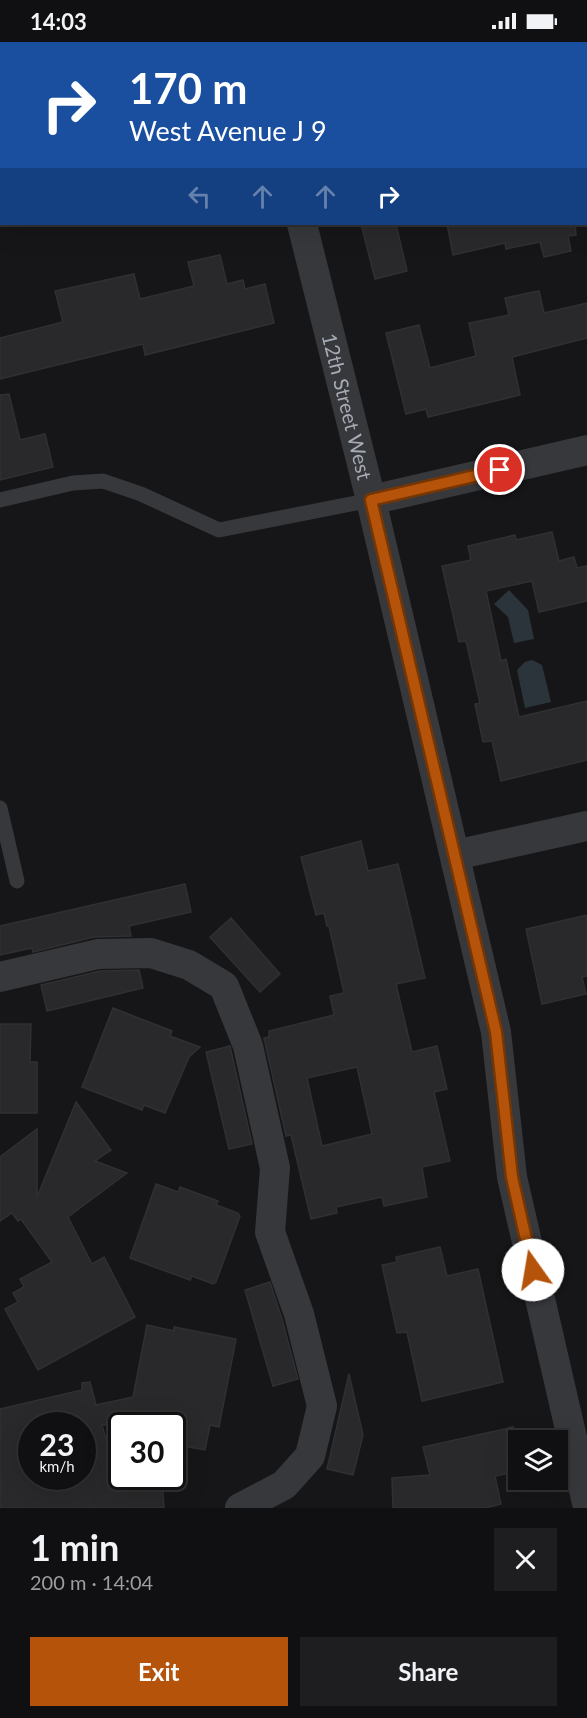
<!DOCTYPE html>
<html lang="en">
<head>
<meta charset="utf-8">
<style>
  :root { --surface:#101012; --page:#1e1e20; --text:#f1f3f6; --muted:#9c9d9f; --line:#303032; --accent:#b45309 }
  body { margin:0; font-family:Lato,sans-serif; background:var(--page); color:var(--text); height:100vh; display:flex; flex-direction:column; font-size:22px; white-space:nowrap }
  * { box-sizing:border-box; margin:0 }
  p { font-size:20px; color:var(--muted) }
  .icon { flex:none; width:33px; height:33px; fill:none; stroke:currentColor; stroke-width:2; stroke-linecap:round; stroke-linejoin:round }
  .map { position:relative; height:1466px; overflow:hidden }
  .sheet { display:flex; flex-direction:column; background:var(--surface); flex:1 }
  .sheet>* { flex:none }
  .top-card { position:absolute; left:0px; top:0px; width:588px; height:183px; box-shadow:0 6px 24px #0002,0 0 0 2px var(--line); background:#1a4fa0; color:#fff; overflow:hidden }
  .controls { position:absolute; left:508px; top:1388px; display:grid; gap:12px }
  .controls a { display:grid; place-items:center; width:60px; height:60px; border-radius:0px; background:var(--surface); box-shadow:0 6px 24px #0002,0 0 0 2px var(--line); font-size:30px }
  .speed { position:absolute; left:18px; top:1370px; display:flex; gap:12px; font-size:30px; font-weight:700; text-align:center }
  .speed>* { display:grid; place-content:center; width:78px; height:78px; border-radius:50%; background:var(--surface); box-shadow:0 6px 24px #0002,0 0 0 2px var(--line); line-height:1 }
  .speed small { font-size:15px; font-weight:400 }
  .speed .limit { border:3px solid #111; border-radius:9px; background:#fff; color:#111 }
  .pin { position:absolute; display:grid; place-items:center; width:51px; height:51px; color:#fff; margin:-26px; border:3px solid #fff; border-radius:50%; box-shadow:0 2px 6px #0007 }
  .me { position:absolute; width:66px; margin:-33px; rotate:347deg; stroke-linejoin:round; filter:drop-shadow(0 0 4px #0008) }
  .turn { display:flex; align-items:center; gap:21px; height:126px; padding:0 30px; font-size:27px }
  .turn .icon { width:78px; height:78px; stroke-width:2.5 }
  .turn b { display:block; font-size:42px; line-height:51px }
  .lanes { display:flex; align-items:center; height:57px; padding:0 30px; background:#0003; justify-content:center; gap:30px; direction:ltr }
  .lanes .off { opacity:.35 }
  .round { display:grid; place-items:center; flex:none; width:63px; height:63px; border-radius:0px; background:var(--page) }
  .head { display:flex; align-items:center; justify-content:space-between; height:102px; padding:0 30px }
  h1 { font-size:36px; font-weight:700; line-height:45px }
  .cta { display:flex; gap:12px; margin-top:auto; padding:12px 30px }
  .cta a { flex:1; height:69px; border-radius:0px; background:var(--accent); color:#fff; font-size:24px; font-weight:700; line-height:69px; text-align:center }
  .cta a+a { background:var(--page); color:var(--text) }
  .status { display:flex; justify-content:space-between; align-items:center; height:42px; padding:0 30px; background:var(--surface); direction:ltr }
  .status svg { height:16px; fill:currentColor }
  .map>svg:first-child { display:block }
  .built { fill:#222224 }
  .water { fill:#2c343b }
  .building { fill:#29292b; stroke:#303033; stroke-width:1.5; fill-rule:evenodd }
  .lines { fill:none; stroke-linecap:round; stroke-linejoin:round }
  .lane { stroke:#37383c; stroke-width:15 }
  .street { stroke:#37383c; stroke-width:30 }
  .secondary { stroke:#45474c; stroke-width:33 }
  .route-casing { stroke:#753606; stroke-width:15 }
  .route { stroke:#b45309; stroke-width:10 }
  .labels { text-anchor:middle; dominant-baseline:central; stroke-width:6; stroke-linejoin:round; paint-order:stroke }
  .street-label { font-size:20px; fill:#a8acb7; stroke:#111113 }
</style>
</head>
<body>
<div class="status"><b>14:03</b><svg viewBox="0 0 49 12"><path d="M0 12V9h3v3zM5 12V6h3v6zM10 12V3h3v9zM15 12V0h3v12zM26 1h20v11H26zM47 4h2v5h-2z"/></svg></div>
<div class="map">
<svg width="587" height="1466" viewBox="0 0 587 1466">
  <rect width="100%" height="100%" fill="#161618"/>
  <polygon class="built" points="0,0 222,0 222,1 2,2 0,115"/>
  <g class="water">
    <polygon points="509,548 528,568 534,597 514,601 508,575 494,562"/>
    <polygon points="532,618 542,623 551,660 525,666 517,628 525,620"/>
  </g>
  <g class="building">
    <polygon points="361,182 396,182 407,229 375,237"/>
    <polygon points="447,182 575,182 576,193 568,194 571,209 544,215 540,200 506,207 505,201 453,213"/>
    <polygon points="220,213 227,242 243,238 245,247 265,242 274,281 145,313 143,302 0,337 0,296 63,280 55,249 134,232 140,257 194,244 188,220"/>
    <polygon points="539,249 544,271 587,261 587,296 512,315 520,353 428,375 426,367 406,372 386,291 419,283 430,326 476,314 469,281 509,273 505,256"/>
    <polygon points="9,352 20,398 45,392 53,425 0,438 0,353"/>
    <polygon points="552,490 559,519 574,515 577,526 587,524 587,559 539,570 532,539 486,549 501,619 506,617 519,675 587,659 587,718 501,739 492,699 483,700 475,662 480,661 466,599 459,600 442,524 471,518 468,504 515,493 516,498"/>
    <path d="M361,799l7,30 30,-7 27,114 -29,6 16,68 25,-6 10,43 -13,3 16,69 -28,6 5,30 -43,9 -2,-9 -46,10 1,6 -26,6 -20,-84 -5,1 -22,-98 5,-1v-6l65,-16 -4,-19 14,-3 -15,-67h-2l-3,-13 -8,2 -15,-58zM357,1025l15,67 -50,12 -15,-68z"/>
    <polygon points="185,842 191,870 129,884 131,894 94,895 33,910 32,906 0,913 0,884"/>
    <polygon points="587,873 587,934 582,935 586,952 542,962 526,887"/>
    <polygon points="231,876 280,932 260,950 210,895"/>
    <polygon points="139,928 143,946 47,969 41,943 100,929"/>
    <polygon points="113,966 172,989 170,994 200,1005 189,1015 165,1071 144,1063 142,1068 82,1045"/>
    <polygon points="0,982 31,982 30,1020 37,1020 37,1071 0,1071"/>
    <polygon points="230,1004 252,1102 229,1107 206,1010"/>
    <polygon points="76,1060 111,1108 95,1119 127,1131 68,1175 92,1222 104,1215 135,1275 38,1328 5,1267 18,1260 13,1251 24,1245 20,1237 52,1220 21,1177 18,1179 12,1171 0,1179 0,1115 37,1087 37,1155"/>
    <polygon points="156,1142 178,1150 180,1145 218,1159 216,1163 238,1171 240,1174 216,1240 213,1242 192,1234 190,1238 130,1216"/>
    <polygon points="440,1205 447,1234 478,1227 503,1340 422,1359 407,1290 397,1291 382,1223 397,1220 396,1215"/>
    <polygon points="270,1240 282,1277 298,1337 273,1344 245,1248"/>
    <path d="M147,1283l27,6v-4l62,12 -17,88 -9,-2 -5,25 -33,-6v-19h-70l14,51h46l2,32h-164v-99l82,-19v-7l8,-1 6,23 37,-8zM32,1383h50v51h-50z"/>
    <polygon points="349,1332 363,1393 353,1433 327,1427"/>
    <polygon points="513,1385 519,1411 519,1429 495,1434 501,1462 485,1466 393,1466 392,1436 430,1433 423,1405"/>
  </g>
  <g class="lines">
    <g class="lane">
      <polyline points="11,0 11,2"/>
      <polyline points="201,0 201,2"/>
      <polyline points="68,2 75,0"/>
      <polyline points="0,71 2,71"/>
      <polyline points="0,458 73,441 103,439 141,452 219,488 371,458"/>
      <polyline points="0,766 17,839"/>
    </g>
    <g class="street">
      <polyline points="261,0 261,2"/>
      <path id="s1" d="M302,182l69,276 125,532 16,145 75,326"/>
      <polyline points="371,458 587,408"/>
      <polyline points="455,813 587,784"/>
      <polyline points="0,935 98,912 151,911 189,923 224,944 248,1004 275,1126 270,1190 299,1272 322,1364 310,1414 284,1443 240,1466"/>
    </g>
    <g class="secondary">
      <polyline points="586,35 587,35"/>
      <polyline points="0,165 2,165"/>
    </g>
  </g>
  <g class="lines">
    <defs>
      <polyline id="route" points="500,428 371,458 496,990 512,1135 533,1228"/>
    </defs>
    <use href="#route" class="route-casing"/>
    <use href="#route" class="route"/>
  </g>
  <g class="labels">
    <g class="street-label">
      <text stroke="none"><textPath href="#s1" startOffset="188">12th Street West</textPath></text>
    </g>
  </g>
</svg>
<div class="controls">
<a><svg class="icon" aria-label="layers" viewBox="0 0 24 24"><path d="M12 4l9 5-9 5-9-5zM3 14l9 5 9-5"/></svg></a>
</div>
<div class="speed"><div>23<small>km/h</small></div><div class="limit">30</div></div>
<div class="pin" style="left:500px;top:428px;background:#d93025"><svg class="icon" aria-label="arrive" viewBox="0 0 24 24"><path d="M6 21V4h12l-3 4 3 4H6"/></svg></div>
<svg class="me" style="left:533px;top:1228px" viewBox="-20 -20 40 40"><circle r="19" fill="#fff"/><path d="M0-13L10 11 0 6-10 11z" fill="#b45309"/></svg>
<div class="top-card">
<div class="turn"><svg class="icon" aria-label="right" viewBox="0 0 24 24"><path d="M7 20v-9h11M14 6l5 5-5 5"/></svg><div><b>170 m</b>West Avenue J 9</div></div>
<div class="lanes"><svg class="icon off" aria-label="left" viewBox="0 0 24 24"><path d="M17 20v-9H6M10 6l-5 5 5 5"/></svg><svg class="icon off" aria-label="ahead" viewBox="0 0 24 24"><path d="M12 20V5M6 11l6-6 6 6"/></svg><svg class="icon off" aria-label="ahead" viewBox="0 0 24 24"><path d="M12 20V5M6 11l6-6 6 6"/></svg><svg class="icon" aria-label="right" viewBox="0 0 24 24"><path d="M7 20v-9h11M14 6l5 5-5 5"/></svg></div>
</div>
</div>
<section class="sheet">
<div class="head"><div><h1>1 min</h1><p>200 m · 14:04</p></div><a class="round"><svg class="icon" aria-label="close" viewBox="0 0 24 24"><path d="M6 6l12 12M18 6L6 18"/></svg></a></div>
<div class="cta"><a>Exit</a><a>Share</a></div>
</section>
</body>
</html>
